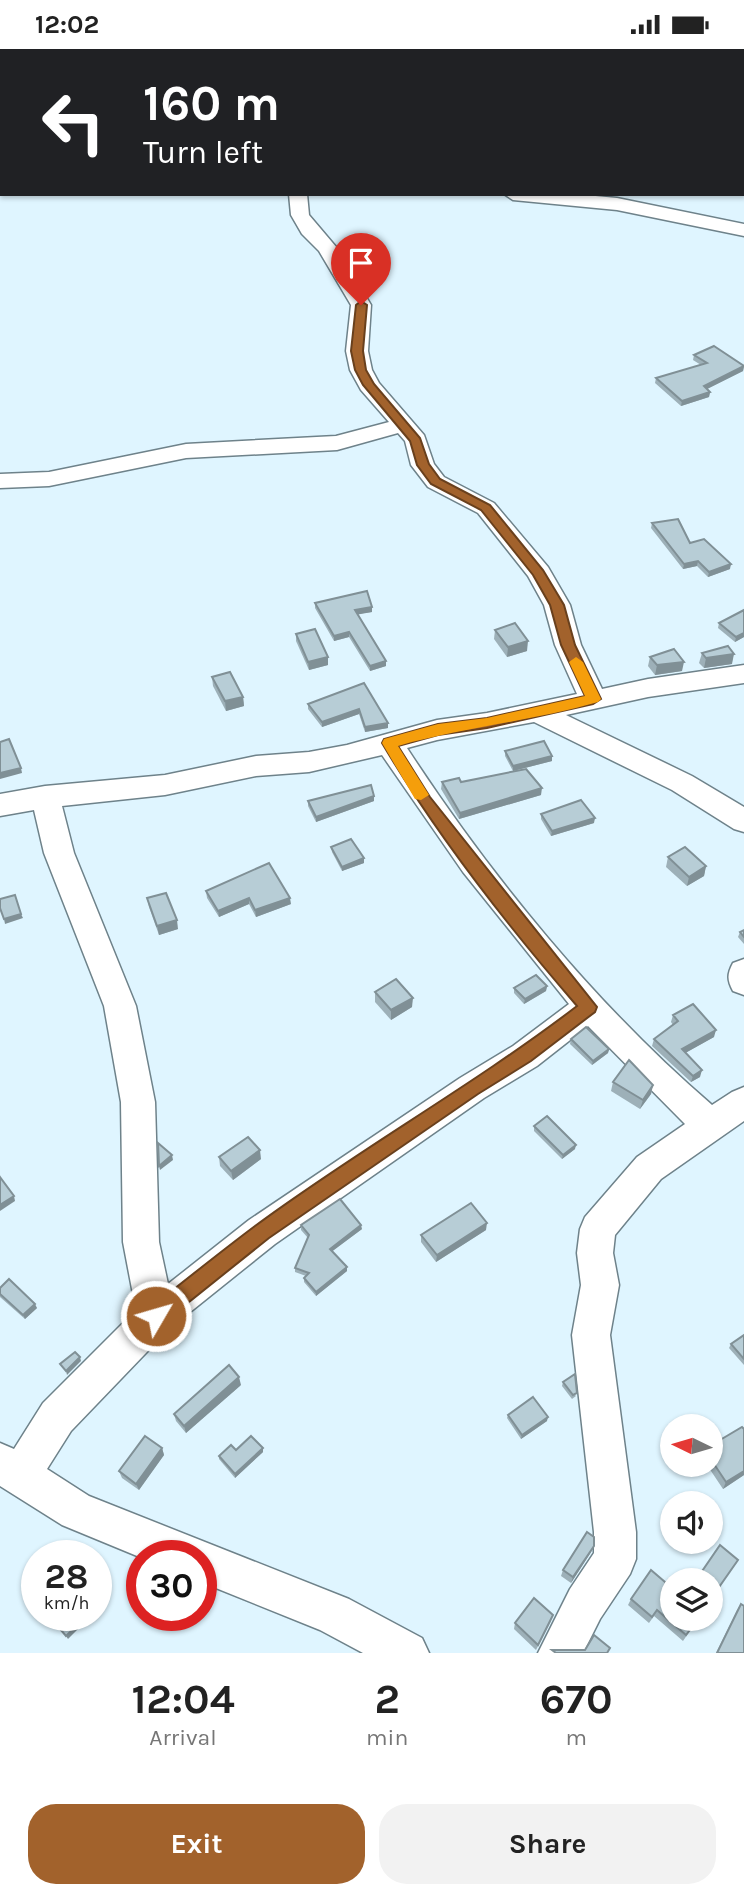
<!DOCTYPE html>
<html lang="en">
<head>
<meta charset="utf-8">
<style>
  :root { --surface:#fff; --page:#f2f2f2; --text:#222; --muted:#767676; --accent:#a2622c }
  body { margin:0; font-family:Karla,sans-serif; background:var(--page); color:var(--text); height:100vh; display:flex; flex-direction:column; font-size:26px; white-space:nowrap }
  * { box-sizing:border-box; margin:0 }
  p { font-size:23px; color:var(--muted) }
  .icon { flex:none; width:38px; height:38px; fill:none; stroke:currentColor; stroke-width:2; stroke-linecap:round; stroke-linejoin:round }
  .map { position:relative; height:1604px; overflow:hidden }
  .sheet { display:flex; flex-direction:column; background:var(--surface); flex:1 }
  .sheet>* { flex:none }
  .banner { position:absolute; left:0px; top:0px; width:746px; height:147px; box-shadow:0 2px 5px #0004; background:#202124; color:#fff; overflow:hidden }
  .needle { width:46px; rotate:275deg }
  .controls { position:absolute; left:660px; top:1365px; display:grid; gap:14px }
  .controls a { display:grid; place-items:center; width:63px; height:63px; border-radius:50%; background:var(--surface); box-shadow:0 2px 5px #0004; font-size:35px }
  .speed { position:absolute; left:21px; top:1491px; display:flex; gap:14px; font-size:35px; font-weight:700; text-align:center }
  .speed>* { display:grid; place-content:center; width:91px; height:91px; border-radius:50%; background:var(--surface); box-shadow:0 2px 5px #0004; line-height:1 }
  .speed small { font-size:18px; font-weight:400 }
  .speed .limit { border:10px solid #d22; background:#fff; color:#111 }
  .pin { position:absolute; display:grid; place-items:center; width:60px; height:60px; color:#fff; margin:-72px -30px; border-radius:50% 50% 50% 0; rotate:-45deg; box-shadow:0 0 7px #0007 }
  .pin .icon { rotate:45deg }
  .me { position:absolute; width:77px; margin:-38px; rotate:52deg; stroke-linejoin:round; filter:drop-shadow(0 0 5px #0008) }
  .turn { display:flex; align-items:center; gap:24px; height:147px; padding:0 28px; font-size:32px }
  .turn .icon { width:91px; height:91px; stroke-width:2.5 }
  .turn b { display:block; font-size:49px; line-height:60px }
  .eta { display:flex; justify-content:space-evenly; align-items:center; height:119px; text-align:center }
  .eta b { font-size:42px; font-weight:700; line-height:49px }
  .primary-button { display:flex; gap:14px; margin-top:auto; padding:14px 28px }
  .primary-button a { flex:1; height:80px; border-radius:28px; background:var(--accent); color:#fff; font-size:28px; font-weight:700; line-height:80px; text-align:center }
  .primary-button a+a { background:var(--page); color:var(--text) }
  .status { display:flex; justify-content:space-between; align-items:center; height:49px; padding:0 35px; background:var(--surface); direction:ltr }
  .status svg { height:19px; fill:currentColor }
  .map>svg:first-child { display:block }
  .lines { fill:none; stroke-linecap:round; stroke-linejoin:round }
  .minor-casing { stroke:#6e828a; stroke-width:3 }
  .minor { fill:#fff; fill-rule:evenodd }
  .wall { fill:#9db0b8 }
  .shaded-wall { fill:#809096 }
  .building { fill:#b7cdd6; stroke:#809096; stroke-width:2 }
  .route { fill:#a2622c; stroke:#69401d; stroke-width:2 }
  .slow { fill:#f59e0b }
</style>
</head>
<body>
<div class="status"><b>12:02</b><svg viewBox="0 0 49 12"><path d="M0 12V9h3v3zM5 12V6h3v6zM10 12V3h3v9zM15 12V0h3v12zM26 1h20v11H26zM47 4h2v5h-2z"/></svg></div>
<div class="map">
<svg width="744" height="1604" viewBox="0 0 744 1604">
  <rect width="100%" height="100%" fill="#dff5ff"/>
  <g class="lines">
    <defs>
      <g id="minor">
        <polygon points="159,0 176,0 177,2 160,2"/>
        <polygon points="581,0 599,0 600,2 582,2"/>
        <path d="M289,145h18l2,21 28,33 34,57 -3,46 4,19 7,13 45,52 10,29 10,13 50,26 54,64 22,38 11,40 21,44 46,-10 96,-14v18l-96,14 -82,18 126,61 52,31v25l-10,-3 -62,-39 -138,-68 -97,18 -30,8c84,129 189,257 305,357l20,-13 12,-5v34l-83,58 -46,56 -2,18 6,32 -9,50 26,197v27l-6,15 -30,45 -17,34h-45l32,-64 24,-36v-21l-22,-197 9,-50 -4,-32 3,-24 5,-12 52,-60 48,-33 -97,-98 -51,40 -53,32 -209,146 -106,85 -98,102 -24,38 42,27 260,103 73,39 7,15h-66l-43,-23 -119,-48v-26h-59v2l-80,-33 -62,-39v-43l14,6 29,-46 93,-93 -13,-68 -2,-140 -17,-96 -60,-153 -10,-43 -34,6v-22l45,-8 120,-11 91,-19 53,-4 38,-7 90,-25 50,-7 90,-19 -22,-49 -11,-40 -16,-29 -50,-63 -50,-26 -17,-22 -6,-24 -7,-8 -61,17 -151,8 -137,28 -49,2v-14l49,-2 137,-28 150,-8 53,-14 -28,-32 -11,-20 -4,-19 5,-46 -32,-54 -17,-17 -11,-19zM382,706l81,117 106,132 -56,42 -53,32 -211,142 -81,64 -9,-42 -4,-140 -19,-96 -62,-153 -12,-47 103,-11 91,-19 53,-4z"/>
        <polygon points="504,145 574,145 617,149 744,175 744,187 617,161 513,151"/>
        <path d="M744,910v36l-11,-4c-6,-11 -6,-17 0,-28z"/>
      </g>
    </defs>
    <use href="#minor" class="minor-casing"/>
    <use href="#minor" class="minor"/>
  </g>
  <g class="wall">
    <polygon points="694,306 744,317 743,322 707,340 710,343 709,348 681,357 655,334 656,329 701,316 693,311"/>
    <polygon points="652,474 690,494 730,520 708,528 697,517 683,520 651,479"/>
    <polygon points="315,554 372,563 357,565 386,612 386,617 370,622 349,588 334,592 315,559"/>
    <polygon points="744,561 744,588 735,593 718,579 719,574"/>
    <polygon points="495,581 527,602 507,608 494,590"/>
    <polygon points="296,585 328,608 328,616 309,621 296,592"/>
    <polygon points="702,604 732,615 704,619 699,614"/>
    <polygon points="650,608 682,622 655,626 648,617"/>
    <polygon points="212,628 243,648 244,657 226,662 213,637"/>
    <polygon points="364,634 388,674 388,679 365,683 359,665 322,678 308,660 308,655"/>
    <polygon points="505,702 552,707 552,712 513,722 505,707"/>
    <polygon points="442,733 461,733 541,746 459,770 441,740"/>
    <polygon points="308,752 374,752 316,773 308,757"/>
    <polygon points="541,765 594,774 551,787 541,770"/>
    <polygon points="331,798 364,814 342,822 332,803"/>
    <polygon points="668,808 706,817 704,827 687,837 666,818"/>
    <polygon points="206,842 291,855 256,868 249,855 219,868 207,849"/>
    <polygon points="147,849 178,880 159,886 149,858"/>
    <polygon points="744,881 744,895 738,888 740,883"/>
    <polygon points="547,937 546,942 524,955 514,944 514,939"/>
    <polygon points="375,943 412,958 391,971 375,953"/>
    <polygon points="673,966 714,988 685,1004 700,1028 691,1033 652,997 654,990 673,976 671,973"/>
    <polygon points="571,990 609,1000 608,1004 592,1016 570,995"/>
    <polygon points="613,1033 653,1036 651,1045 640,1060 611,1042"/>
    <polygon points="534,1077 575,1100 562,1110 534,1082"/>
    <polygon points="219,1108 261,1110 233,1131 220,1117"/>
    <polygon points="301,1176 362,1180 332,1202 347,1218 347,1222 316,1247 304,1233 304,1229 306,1227 295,1223 295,1219 308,1189 301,1181"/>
    <polygon points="486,1181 436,1213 421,1193 421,1186"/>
    <polygon points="0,1239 37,1259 25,1270 0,1248"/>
    <polygon points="744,1286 744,1316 729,1299 731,1295"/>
    <polygon points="563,1333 576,1347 572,1350 562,1337"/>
    <polygon points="241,1336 186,1384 176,1372 174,1365"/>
    <polygon points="508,1366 547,1372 521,1390 507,1369"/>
    <polygon points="744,1380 744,1426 723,1440 707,1416 710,1416 710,1397"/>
    <polygon points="162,1399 164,1406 139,1441 122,1429 119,1422"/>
    <polygon points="236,1401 263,1403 235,1429 219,1410 219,1407"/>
    <polygon points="591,1503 571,1534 561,1527 563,1521"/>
    <polygon points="631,1550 698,1570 683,1592 654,1567 649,1574 628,1556"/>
    <polygon points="741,1555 744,1604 716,1604 737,1561"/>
    <polygon points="551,1572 536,1601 514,1580 515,1574"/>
  </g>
  <g class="shaded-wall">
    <polygon points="744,317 743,322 703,342 704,337"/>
    <polygon points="710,343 709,348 681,357 682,352"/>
    <polygon points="698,512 697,517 683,520 684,515"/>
    <polygon points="731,515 730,520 708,528 709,523"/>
    <polygon points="372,558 372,563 355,566 355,561"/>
    <polygon points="349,583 349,588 334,592 334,587"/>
    <polygon points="744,584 744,588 735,593 736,588"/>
    <polygon points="528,592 527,602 507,608 508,598"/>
    <polygon points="734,605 732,615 704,619 706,609"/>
    <polygon points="328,608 328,616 309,621 308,613"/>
    <polygon points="386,612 386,617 370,622 370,617"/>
    <polygon points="684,613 682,622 655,626 657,616"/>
    <polygon points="243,648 244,657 226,662 225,652"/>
    <polygon points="359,660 359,665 322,678 322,673"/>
    <polygon points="388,674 388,679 365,683 365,678"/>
    <polygon points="552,707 552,712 513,722 513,717"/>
    <polygon points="21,719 22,724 0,730 0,724"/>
    <polygon points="542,739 541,746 459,770 460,764"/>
    <polygon points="374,747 374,752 316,773 316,768"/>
    <polygon points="595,769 594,774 551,787 552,782"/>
    <polygon points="364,809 364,814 342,822 342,818"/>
    <polygon points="706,817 704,827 687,837 689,828"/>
    <polygon points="249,849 249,855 219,868 218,862"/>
    <polygon points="290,849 291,855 256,868 255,861"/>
    <polygon points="21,865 23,869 5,875 4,870"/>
    <polygon points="177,871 178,880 159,886 157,877"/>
    <polygon points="547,937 546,942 524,955 525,950"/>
    <polygon points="413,949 412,958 391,971 391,961"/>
    <polygon points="716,981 714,988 680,1007 682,1000"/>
    <polygon points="609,1000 608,1004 592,1016 593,1012"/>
    <polygon points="702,1021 700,1028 691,1033 693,1027"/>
    <polygon points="653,1036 651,1045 640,1060 643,1051"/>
    <polygon points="576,1096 575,1100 562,1110 563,1106"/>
    <polygon points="260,1101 261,1110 233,1131 231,1122"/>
    <polygon points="172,1106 173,1111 160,1121 159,1117"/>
    <polygon points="14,1147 15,1152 0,1162 0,1156"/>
    <polygon points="487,1174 486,1181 436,1213 437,1206"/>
    <polygon points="361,1176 362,1180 330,1204 330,1200"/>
    <polygon points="347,1218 347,1222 316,1247 316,1243"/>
    <polygon points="35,1255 37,1259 25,1270 23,1266"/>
    <polygon points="80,1308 81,1312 67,1326 66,1322"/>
    <polygon points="239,1328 241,1336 186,1384 184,1377"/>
    <polygon points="548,1368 547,1372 521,1390 522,1386"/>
    <polygon points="162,1399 164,1406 139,1441 136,1435"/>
    <polygon points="263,1399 263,1403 235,1429 235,1425"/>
    <polygon points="744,1422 744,1426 723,1440 726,1433"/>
    <polygon points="594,1497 591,1503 571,1534 573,1528"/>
    <polygon points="88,1566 92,1566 68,1590 66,1587"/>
  </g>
  <g class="building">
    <polygon points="714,297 744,317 704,337 710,343 682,352 656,329 707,314 694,306"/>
    <polygon points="678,470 690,494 704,490 731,515 709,523 698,512 684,515 652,474"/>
    <polygon points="367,542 372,558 355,561 386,612 370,617 349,583 334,587 315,554"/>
    <polygon points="744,561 744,584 736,588 719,574"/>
    <polygon points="515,574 528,592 508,598 495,581"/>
    <polygon points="315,580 328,608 308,613 296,585"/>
    <polygon points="728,597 734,605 706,609 702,604"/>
    <polygon points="674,600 684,613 657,616 650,608"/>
    <polygon points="230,623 243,648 225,652 212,628"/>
    <polygon points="364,634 388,674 365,678 359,660 322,673 308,655"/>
    <polygon points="9,690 21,719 0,724 0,693"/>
    <polygon points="544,692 552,707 513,717 505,702"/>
    <polygon points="526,720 542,739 460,764 442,733 459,729 461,733"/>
    <polygon points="371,736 374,747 316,768 308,752"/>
    <polygon points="581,751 595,769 552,782 541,765"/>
    <polygon points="351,790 364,809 342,818 331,798"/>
    <polygon points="685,798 706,817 689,828 668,808"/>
    <polygon points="269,814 290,849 255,861 249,849 218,862 206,842"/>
    <polygon points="166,844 177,871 157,877 147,849"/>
    <polygon points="15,846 21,865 4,870 0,859 0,850"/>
    <polygon points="744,881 744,888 740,883"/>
    <polygon points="536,926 547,937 525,950 514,939"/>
    <polygon points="396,930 413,949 391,961 375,943"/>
    <polygon points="693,955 716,981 682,1000 702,1021 693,1027 654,990 678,972 673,966"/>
    <polygon points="586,978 609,1000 593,1012 571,990"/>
    <polygon points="629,1011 653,1036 643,1051 613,1033"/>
    <polygon points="547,1067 576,1096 563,1106 534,1077"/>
    <polygon points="248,1088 260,1101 231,1122 219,1108"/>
    <polygon points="158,1094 172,1106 159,1117"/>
    <polygon points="0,1128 14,1147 0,1156"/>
    <polygon points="340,1150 361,1176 330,1200 347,1218 316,1243 304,1229 309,1224 295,1219 309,1186 301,1176"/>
    <polygon points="471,1154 487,1174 437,1206 421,1186"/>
    <polygon points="9,1230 35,1255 23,1266 0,1245 0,1239"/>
    <polygon points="744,1286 744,1310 731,1295"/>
    <polygon points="75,1303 80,1308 66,1322 60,1315"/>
    <polygon points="229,1316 239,1328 184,1377 174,1365"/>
    <polygon points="575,1325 577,1344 573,1346 563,1333"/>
    <polygon points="533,1348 548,1368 522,1386 508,1366"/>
    <polygon points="742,1378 744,1380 744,1422 726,1433 710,1409 710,1397"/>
    <polygon points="145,1387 162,1399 136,1435 119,1422"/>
    <polygon points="251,1387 263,1399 235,1425 219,1407 231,1396 236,1401"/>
    <polygon points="587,1483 594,1488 594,1497 573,1528 563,1521"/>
    <polygon points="720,1496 738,1511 710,1551 710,1531 696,1531"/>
    <polygon points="651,1521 672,1539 672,1570 698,1570 686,1586 657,1561 652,1568 631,1550"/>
    <polygon points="534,1549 553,1566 538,1596 515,1574"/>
    <polygon points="741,1555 744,1557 744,1604 717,1604"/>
    <polygon points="62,1566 88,1566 66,1587 55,1574"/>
    <polygon points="594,1586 610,1599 607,1604 556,1604 552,1601 585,1601"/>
  </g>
  <path class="route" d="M361,252l6,4 -4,46 3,19 8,14 46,54 9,26 11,15 50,26 53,65 21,35 11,40 26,54 -8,5 -106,24 -49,7 -40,11 32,51 167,210 -2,5 -64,49 -53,33 -209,144 -105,84 -8,3 -7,-3 -3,-6 3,-7c35,-28 70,-56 106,-83 104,-77 219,-141 322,-220 -71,-82 -140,-170 -195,-263l2,-4 54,-15 49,-6 98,-22 -24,-51 -11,-40 -17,-30 -52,-65 -50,-26 -14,-19 -7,-24 -47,-56 -8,-15 -4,-19 5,-46z"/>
  <path class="slow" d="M576,608l7,5 18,37 -3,3c-65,19 -134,25 -200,44l31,49 -8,5 -6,-1 -33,-56 2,-4 54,-15 49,-6 98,-22 -16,-34z"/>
</svg>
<div class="controls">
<a><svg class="needle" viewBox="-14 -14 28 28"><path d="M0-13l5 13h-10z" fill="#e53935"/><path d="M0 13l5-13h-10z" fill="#767676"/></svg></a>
<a><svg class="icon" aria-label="sound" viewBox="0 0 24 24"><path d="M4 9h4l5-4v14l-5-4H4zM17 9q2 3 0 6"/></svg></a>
<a><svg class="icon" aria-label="layers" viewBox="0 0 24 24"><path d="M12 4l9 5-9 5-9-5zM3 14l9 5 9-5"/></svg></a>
</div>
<div class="speed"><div>28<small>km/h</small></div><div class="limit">30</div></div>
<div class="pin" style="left:361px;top:256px;background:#d93025"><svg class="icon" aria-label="arrive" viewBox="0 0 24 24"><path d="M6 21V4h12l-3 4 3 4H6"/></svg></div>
<svg class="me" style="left:156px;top:1267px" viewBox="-20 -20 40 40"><circle r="17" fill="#a2622c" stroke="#fff" stroke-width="3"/><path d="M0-11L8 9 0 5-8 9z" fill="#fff"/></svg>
<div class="banner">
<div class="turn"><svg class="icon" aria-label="left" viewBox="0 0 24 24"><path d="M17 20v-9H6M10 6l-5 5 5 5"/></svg><div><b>160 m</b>Turn left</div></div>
</div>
</div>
<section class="sheet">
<div class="eta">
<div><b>12:04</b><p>Arrival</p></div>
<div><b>2</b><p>min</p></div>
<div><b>670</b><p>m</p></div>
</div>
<div class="primary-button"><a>Exit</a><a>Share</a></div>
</section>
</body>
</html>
